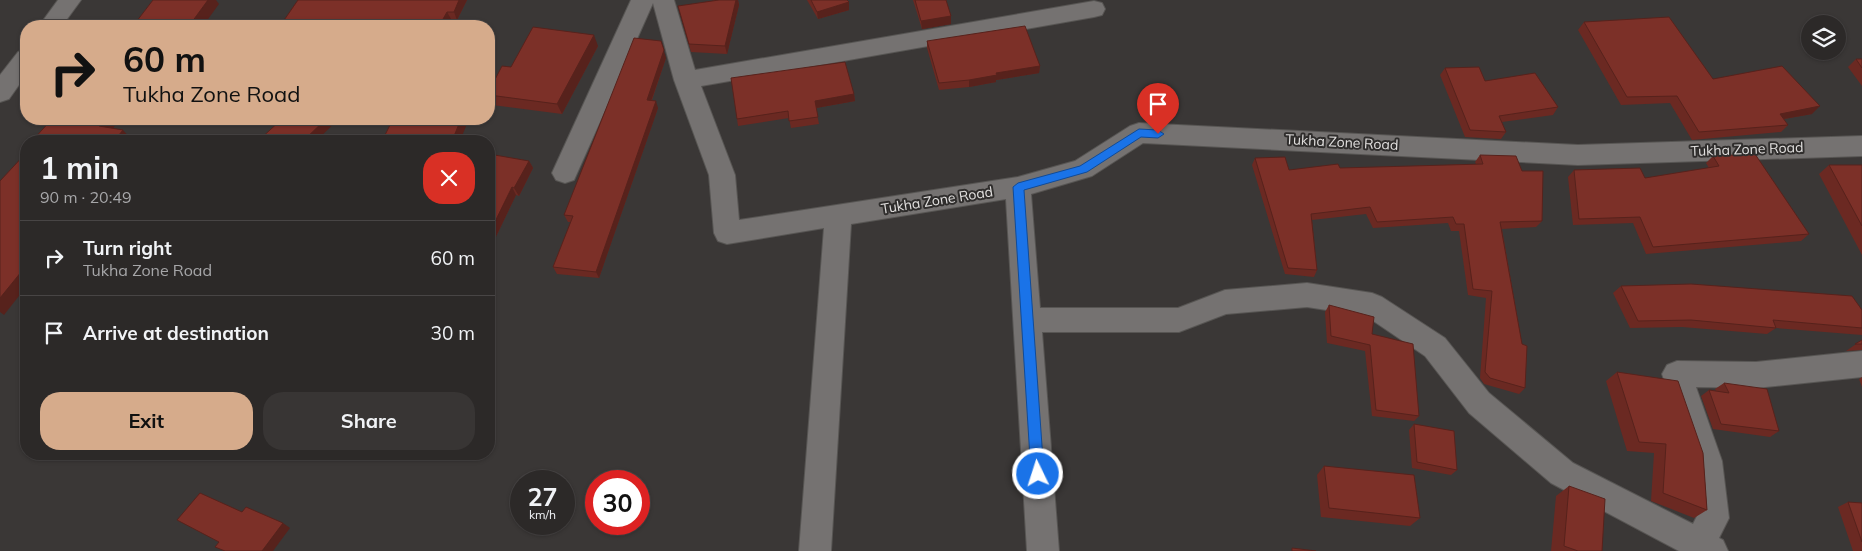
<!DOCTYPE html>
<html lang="en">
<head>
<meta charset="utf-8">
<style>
  :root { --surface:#2c2928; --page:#383534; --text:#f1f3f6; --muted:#a6a6a8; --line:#484545; --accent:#d6ab8b }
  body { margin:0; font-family:Mulish,sans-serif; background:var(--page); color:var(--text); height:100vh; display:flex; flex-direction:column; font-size:19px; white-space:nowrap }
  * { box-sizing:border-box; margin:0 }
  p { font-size:16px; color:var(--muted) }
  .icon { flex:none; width:28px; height:28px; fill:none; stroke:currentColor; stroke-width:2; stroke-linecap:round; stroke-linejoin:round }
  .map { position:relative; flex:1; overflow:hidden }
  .sheet { position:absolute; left:20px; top:135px; width:475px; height:325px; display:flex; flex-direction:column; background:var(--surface); border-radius:20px; box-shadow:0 1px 4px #0004,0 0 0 1px var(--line) }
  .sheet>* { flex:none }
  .top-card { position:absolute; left:20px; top:20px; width:475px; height:105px; border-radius:20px; box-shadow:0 1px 4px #0004,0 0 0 1px var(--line); background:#d6ab8b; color:#111; overflow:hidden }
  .tools { position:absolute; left:1801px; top:15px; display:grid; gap:10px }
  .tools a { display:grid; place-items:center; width:45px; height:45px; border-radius:50%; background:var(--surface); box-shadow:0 1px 4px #0004,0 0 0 1px var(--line); font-size:25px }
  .speed { position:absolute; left:510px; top:470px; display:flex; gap:10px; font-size:25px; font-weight:700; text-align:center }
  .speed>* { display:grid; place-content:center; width:65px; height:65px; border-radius:50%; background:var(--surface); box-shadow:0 1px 4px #0004,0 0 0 1px var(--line); line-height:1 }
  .speed small { font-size:12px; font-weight:400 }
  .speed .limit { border:8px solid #d22; background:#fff; color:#111 }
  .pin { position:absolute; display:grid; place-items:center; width:42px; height:42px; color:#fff; margin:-51px -21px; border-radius:50% 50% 50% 0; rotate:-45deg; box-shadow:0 0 5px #0007 }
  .pin .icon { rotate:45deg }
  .me { position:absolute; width:55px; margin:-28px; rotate:356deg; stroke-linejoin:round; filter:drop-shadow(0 0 4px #0008) }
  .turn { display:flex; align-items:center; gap:18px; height:105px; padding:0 20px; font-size:22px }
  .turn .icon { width:65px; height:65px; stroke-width:2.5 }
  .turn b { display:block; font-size:35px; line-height:42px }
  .round { display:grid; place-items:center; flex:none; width:52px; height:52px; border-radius:20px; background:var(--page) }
  .summary { display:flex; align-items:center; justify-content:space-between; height:85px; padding:0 20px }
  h1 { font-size:30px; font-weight:700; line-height:38px }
  .action { display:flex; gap:10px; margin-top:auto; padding:10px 20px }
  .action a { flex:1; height:58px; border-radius:20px; background:var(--accent); color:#111; font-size:20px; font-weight:700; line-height:58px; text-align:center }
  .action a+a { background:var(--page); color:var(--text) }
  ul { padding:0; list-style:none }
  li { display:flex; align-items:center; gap:15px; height:75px; padding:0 20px; border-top:1px solid var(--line) }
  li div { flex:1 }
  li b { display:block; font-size:19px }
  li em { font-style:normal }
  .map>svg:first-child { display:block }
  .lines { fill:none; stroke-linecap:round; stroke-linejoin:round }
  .street-casing { stroke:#575553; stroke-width:2 }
  .street { fill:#757271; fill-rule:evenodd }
  .wall { fill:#6b2922 }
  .shaded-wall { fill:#57221c }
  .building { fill:#7c3028; stroke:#57221c }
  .route { fill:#1a73e8; stroke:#114b97 }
  .labels { text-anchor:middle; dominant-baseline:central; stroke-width:4; stroke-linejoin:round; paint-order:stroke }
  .street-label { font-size:14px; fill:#e2e0df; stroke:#2f2d2c }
</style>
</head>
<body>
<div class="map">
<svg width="1862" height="551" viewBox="0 0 1862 551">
  <rect width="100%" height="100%" fill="#3a3736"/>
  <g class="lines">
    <defs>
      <g id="street">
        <polygon points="58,0 81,0 62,26 39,26"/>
        <polygon points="631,0 674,0 695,70 1094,1 1102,3 1105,9 1102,15 1094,17 701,86 735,175 739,220 1018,177 1075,161 1130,126 1139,123 1578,145 1862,136 1862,156 1578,165 1143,143 1092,176 1031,194 1040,308 1178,308 1225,290 1307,283 1372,293 1382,297 1445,338 1489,393 1573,463 1693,524 1697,516 1692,461 1662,374 1667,365 1677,361 1756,362 1862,351 1862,377 1756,388 1696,387 1722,461 1729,518 1719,538 1723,540 1728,551 1679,551 1551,483 1469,413 1425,356 1366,316 1307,307 1226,314 1179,332 1042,332 1059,551 1027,551 1006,199 851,224 831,551 799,551 824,228 727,244 718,241 714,233 709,175 674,80 653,3 574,180 565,183 556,180 552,173"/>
        <polygon points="26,49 26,75 9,99 0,102 0,75 18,52"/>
      </g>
    </defs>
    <use href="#street" class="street-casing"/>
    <use href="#street" class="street"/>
  </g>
  <g class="wall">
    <polygon points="298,0 467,0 457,20 451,19 447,26 280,26"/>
    <polygon points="719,0 738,0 739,5 727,54 691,52 678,6"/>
    <polygon points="807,0 847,0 849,10 818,19"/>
    <polygon points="913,0 946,0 951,16 951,24 922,29"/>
    <polygon points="1584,22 1713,79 1812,114 1784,119 1788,125 1781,132 1692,140 1670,103 1621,105 1578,30"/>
    <polygon points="927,41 1040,66 1039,73 996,80 996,82 969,87 939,90 927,48"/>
    <polygon points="598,46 562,114 492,105 489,99 489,91 511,67"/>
    <polygon points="666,58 652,100 658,108 599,278 557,274 553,267 571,222 568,222 564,215"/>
    <polygon points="1856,59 1862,59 1862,86 1848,67"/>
    <polygon points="1445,68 1485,81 1558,107 1553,115 1502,122 1506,132 1501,139 1465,137 1440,75"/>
    <polygon points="854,94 855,101 816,108 819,124 791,128 789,118 738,126 737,119"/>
    <polygon points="489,154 529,161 533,168 519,196 516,195 489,251"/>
    <polygon points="1480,155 1542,221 1536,227 1502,229 1522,344 1525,388 1519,394 1484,384 1480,378 1486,298 1468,295 1459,231 1451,231 1448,223 1373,228 1366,214 1312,220 1317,270 1314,277 1285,274 1252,165 1255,158 1289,170 1476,164 1475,162"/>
    <polygon points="1713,156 1809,234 1801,241 1646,254 1633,223 1573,225 1568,177 1574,170 1645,178 1709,168 1706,163"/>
    <polygon points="1829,165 1862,165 1862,255 1819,174"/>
    <polygon points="1621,286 1862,310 1862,335 1776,328 1767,334 1682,327 1630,328 1613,293"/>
    <polygon points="1329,305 1372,334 1419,416 1414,421 1372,416 1365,351 1327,343 1325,312"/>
    <polygon points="1862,340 1862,350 1846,351"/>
    <polygon points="1617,372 1703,453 1707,510 1694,518 1651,501 1654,453 1627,451 1606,381"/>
    <polygon points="1862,377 1862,387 1859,379"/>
    <polygon points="1724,383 1779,431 1770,437 1713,429 1701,396 1709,390 1716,391 1715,389"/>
    <polygon points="1414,424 1457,470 1451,475 1412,468 1409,430"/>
    <polygon points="1324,466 1420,518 1410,526 1321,517 1317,475"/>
    <polygon points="1569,486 1602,551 1551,551 1556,496"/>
    <polygon points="1848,502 1862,503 1862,551 1853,551 1838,507"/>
  </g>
  <g class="shaded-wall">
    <polygon points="208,0 216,0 219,4 203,26 189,26"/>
    <polygon points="459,0 467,0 457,20 454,12"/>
    <polygon points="736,0 738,0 739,5 727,54 725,46"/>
    <polygon points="849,2 849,10 818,19 817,12"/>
    <polygon points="447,12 451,19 447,26 439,26"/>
    <polygon points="951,16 951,24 922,29 921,21"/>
    <polygon points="594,35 598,46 562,114 557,104"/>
    <polygon points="661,41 666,58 649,107 647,100"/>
    <polygon points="1040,66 1039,73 996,80 996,82 969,87 969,80 996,73"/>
    <polygon points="854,94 855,101 816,108 815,101"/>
    <polygon points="656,101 658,108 599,278 596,272"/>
    <polygon points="1820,106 1812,114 1772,121 1780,114"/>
    <polygon points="105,119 120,119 108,135 99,126"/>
    <polygon points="326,119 339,119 316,141 303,141"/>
    <polygon points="461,119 469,119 460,141 452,141"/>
    <polygon points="123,130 131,139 130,141 114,141"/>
    <polygon points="529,161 533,168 519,196 514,188"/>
    <polygon points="512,187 516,195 489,251 489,234"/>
    <polygon points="490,254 495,261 489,275 489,256"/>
    <polygon points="26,266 26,287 4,315 0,312 0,298"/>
    <polygon points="283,523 290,528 273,551 262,551"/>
  </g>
  <g class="building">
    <polygon points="153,0 208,0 189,26 133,26"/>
    <polygon points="298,0 459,0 454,12 447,12 439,26 280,26"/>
    <polygon points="719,0 736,0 725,46 689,44 678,6"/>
    <polygon points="811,0 847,0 849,2 817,12"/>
    <polygon points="915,0 946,0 951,16 921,21"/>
    <polygon points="1669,17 1713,79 1782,66 1820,106 1780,114 1788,125 1699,132 1677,96 1627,97 1584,22"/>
    <polygon points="1025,26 1040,66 996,73 997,75 969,80 939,83 927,41"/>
    <polygon points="533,27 594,35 557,104 489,95 489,91 502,66 511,67"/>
    <polygon points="634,38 661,41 664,50 647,100 656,101 596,272 553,267 573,216 564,215"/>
    <polygon points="1856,59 1862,59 1862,68"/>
    <polygon points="845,62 854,94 815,101 818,117 789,121 788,111 737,119 731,78"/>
    <polygon points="1479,67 1485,81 1535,73 1558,107 1499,116 1506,132 1470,130 1445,68"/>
    <polygon points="52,119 105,119 99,126 123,130 114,141 32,141"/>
    <polygon points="282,119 326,119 303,141 258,141"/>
    <polygon points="393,119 461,119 452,141 382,141"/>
    <polygon points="26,153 26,266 0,298 0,181"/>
    <polygon points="489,154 529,161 514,188 512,187 489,234"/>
    <polygon points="1755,154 1809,234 1653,247 1640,217 1579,219 1574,170 1640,168 1645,178 1719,166 1713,156"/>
    <polygon points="1480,155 1516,156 1522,171 1543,171 1542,221 1500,222 1522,344 1527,346 1525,388 1490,378 1485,372 1492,291 1473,289 1464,224 1456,224 1453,217 1377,222 1370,207 1311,214 1317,270 1288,268 1255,158 1285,157 1289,170 1338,164 1340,168 1483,164"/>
    <polygon points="1829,165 1862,165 1862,226"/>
    <polygon points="1691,284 1852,296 1862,310 1862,328 1773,320 1776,328 1691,320 1638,321 1621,286"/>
    <polygon points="1329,305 1374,317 1372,334 1413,344 1419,416 1376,410 1370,345 1331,336"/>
    <polygon points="1862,340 1862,344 1855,344"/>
    <polygon points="1617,372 1678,381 1703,453 1707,510 1663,493 1666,444 1639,442"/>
    <polygon points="1724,383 1767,389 1779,431 1721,424 1709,390 1729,393"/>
    <polygon points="1414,424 1454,431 1457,470 1417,462"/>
    <polygon points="1324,466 1414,475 1420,518 1329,508"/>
    <polygon points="1569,486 1605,499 1602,551 1578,551 1564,546"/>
    <polygon points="200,493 242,512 246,507 283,523 262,551 225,551 215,547 219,542 177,520"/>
    <polygon points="1848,502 1862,503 1862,542"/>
    <polygon points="1292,548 1316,551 1292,551"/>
  </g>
  <polygon class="route" points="1139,129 1158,130 1164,134 1158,138 1141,137 1087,172 1024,190 1044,474 1042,478 1038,480 1033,478 1031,474 1013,187 1018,183 1080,166"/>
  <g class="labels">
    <g class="street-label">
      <text transform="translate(1342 142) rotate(3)">Tukha Zone Road</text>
      <text transform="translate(1747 149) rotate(-2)">Tukha Zone Road</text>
      <text transform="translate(937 200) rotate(-9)">Tukha Zone Road</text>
    </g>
  </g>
</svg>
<div class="tools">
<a><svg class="icon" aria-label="layers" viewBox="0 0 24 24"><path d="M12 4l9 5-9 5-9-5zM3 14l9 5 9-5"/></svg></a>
</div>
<div class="speed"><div>27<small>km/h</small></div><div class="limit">30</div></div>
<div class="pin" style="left:1158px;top:134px;background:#d93025"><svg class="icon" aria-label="arrive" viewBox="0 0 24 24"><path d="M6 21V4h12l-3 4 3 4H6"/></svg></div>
<svg class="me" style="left:1038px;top:474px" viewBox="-20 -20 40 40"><circle r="17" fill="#1a73e8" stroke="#fff" stroke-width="3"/><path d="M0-11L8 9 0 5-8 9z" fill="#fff"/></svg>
<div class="top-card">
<div class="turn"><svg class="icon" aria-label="right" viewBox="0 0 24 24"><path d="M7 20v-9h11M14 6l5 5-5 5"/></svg><div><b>60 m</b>Tukha Zone Road</div></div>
</div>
<section class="sheet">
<div class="summary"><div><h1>1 min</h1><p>90 m · 20:49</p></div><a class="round" style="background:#d93025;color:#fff"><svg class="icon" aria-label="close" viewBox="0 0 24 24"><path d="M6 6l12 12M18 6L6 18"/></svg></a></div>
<ul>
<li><svg class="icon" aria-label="right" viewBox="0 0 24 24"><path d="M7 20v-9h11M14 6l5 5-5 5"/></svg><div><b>Turn right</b><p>Tukha Zone Road</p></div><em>60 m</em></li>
<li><svg class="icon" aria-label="arrive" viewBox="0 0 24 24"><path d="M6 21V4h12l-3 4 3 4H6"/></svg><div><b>Arrive at destination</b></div><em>30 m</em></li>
</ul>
<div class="action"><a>Exit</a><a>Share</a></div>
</section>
</div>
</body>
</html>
